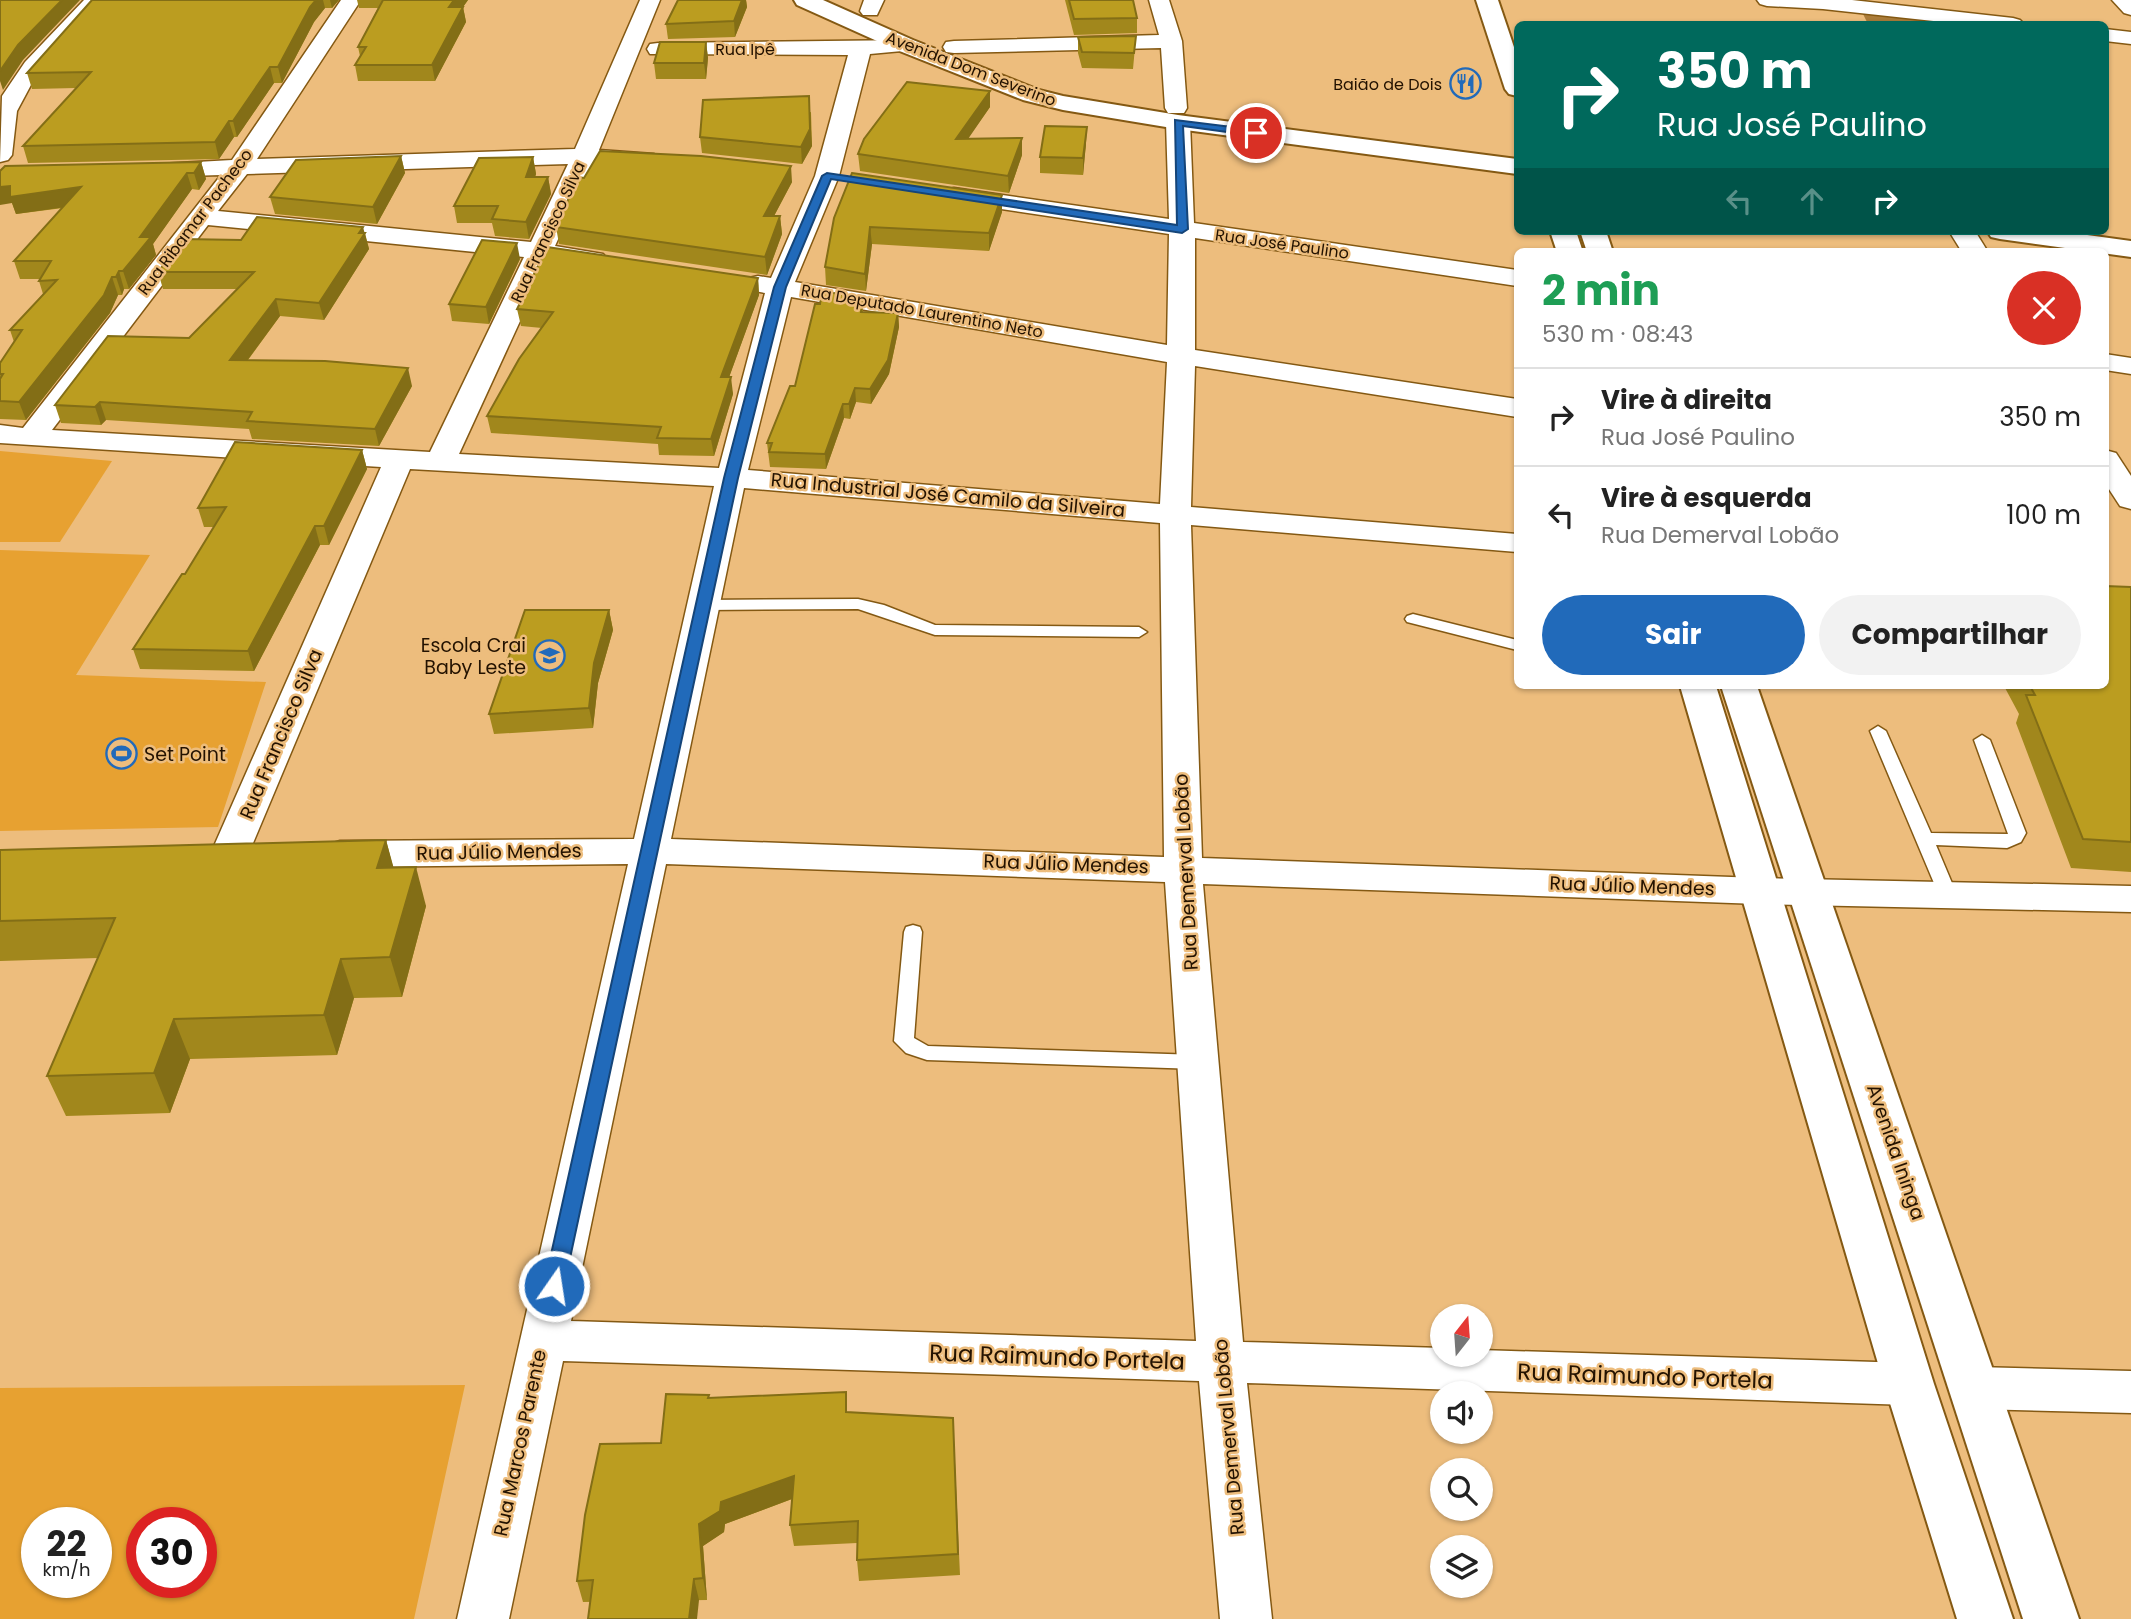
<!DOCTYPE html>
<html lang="pt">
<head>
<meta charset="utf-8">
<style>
  :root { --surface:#fff; --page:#f2f2f2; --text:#222; --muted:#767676; --line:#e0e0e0; --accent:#216aba }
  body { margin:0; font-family:Poppins,sans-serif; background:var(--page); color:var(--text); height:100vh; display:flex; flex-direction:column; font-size:26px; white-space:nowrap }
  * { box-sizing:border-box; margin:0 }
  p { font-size:23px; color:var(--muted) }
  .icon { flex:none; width:38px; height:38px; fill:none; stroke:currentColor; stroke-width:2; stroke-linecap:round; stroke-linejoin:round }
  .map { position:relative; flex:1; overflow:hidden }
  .side { position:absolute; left:1514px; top:248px; width:595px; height:441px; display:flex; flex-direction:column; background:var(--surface); border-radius:10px; box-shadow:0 2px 5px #0004 }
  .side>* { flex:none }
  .top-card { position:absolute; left:1514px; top:21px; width:595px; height:214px; border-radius:10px; box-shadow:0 2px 5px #0004; background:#00695c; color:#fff; overflow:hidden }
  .needle { width:46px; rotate:17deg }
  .controls { position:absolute; left:1430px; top:1304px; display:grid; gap:14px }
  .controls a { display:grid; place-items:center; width:63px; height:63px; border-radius:50%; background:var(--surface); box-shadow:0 2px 5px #0004; font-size:35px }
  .speed { position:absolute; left:21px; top:1507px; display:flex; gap:14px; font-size:35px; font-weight:700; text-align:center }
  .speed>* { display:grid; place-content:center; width:91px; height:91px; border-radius:50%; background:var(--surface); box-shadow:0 2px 5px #0004; line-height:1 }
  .speed small { font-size:18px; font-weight:400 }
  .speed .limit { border:10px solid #d22; background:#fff; color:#111 }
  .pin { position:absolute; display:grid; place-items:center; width:60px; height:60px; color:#fff; margin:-30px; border:4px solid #fff; border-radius:50%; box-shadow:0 2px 7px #0007 }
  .me { position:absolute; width:77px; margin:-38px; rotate:13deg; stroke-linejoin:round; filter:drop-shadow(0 0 5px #0008) }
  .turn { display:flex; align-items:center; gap:24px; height:147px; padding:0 28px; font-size:32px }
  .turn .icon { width:91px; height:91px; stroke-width:2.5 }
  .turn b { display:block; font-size:49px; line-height:60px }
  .lanes { display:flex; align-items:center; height:66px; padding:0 28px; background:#0003; justify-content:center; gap:35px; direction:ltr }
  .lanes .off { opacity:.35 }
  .round { display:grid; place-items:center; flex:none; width:74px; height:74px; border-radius:37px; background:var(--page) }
  .headline { display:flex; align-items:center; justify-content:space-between; height:119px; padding:0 28px }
  h1 { font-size:42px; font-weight:700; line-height:52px; color:#1e9e55 }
  .primary-button { display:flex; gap:14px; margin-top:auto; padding:14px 28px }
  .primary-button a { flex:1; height:80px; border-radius:42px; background:var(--accent); color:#fff; font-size:28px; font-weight:700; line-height:80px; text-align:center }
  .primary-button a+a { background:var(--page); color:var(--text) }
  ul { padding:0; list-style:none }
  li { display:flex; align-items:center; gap:21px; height:98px; padding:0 28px; border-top:2px solid var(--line) }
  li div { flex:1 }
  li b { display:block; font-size:26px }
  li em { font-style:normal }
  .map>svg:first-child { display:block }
  .green { fill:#e7a131; fill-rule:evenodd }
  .forest { fill:#ab7c39 }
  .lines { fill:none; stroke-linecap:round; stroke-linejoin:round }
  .lane-casing { stroke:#845913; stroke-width:3 }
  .street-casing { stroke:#845913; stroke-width:3 }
  .secondary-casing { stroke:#845913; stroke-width:4 }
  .lane { fill:#fff; fill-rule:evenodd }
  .street { fill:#fff; fill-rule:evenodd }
  .secondary { fill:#fff; fill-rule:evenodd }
  .wall { fill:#a1871c }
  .shaded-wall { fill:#836e16 }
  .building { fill:#bb9d20; stroke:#836e16; stroke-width:2 }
  .route { fill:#216aba; stroke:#154579; stroke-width:2 }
  .labels { text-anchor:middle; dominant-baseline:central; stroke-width:5; stroke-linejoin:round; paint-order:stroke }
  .far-street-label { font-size:16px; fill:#231200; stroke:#edbd7d }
  .far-poi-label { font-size:16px; fill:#231200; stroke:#edbd7d; text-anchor:end }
  .street-label { font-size:19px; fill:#231200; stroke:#edbd7d }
  .poi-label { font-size:19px; fill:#231200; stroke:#edbd7d; text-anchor:end }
  .near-street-label { font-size:23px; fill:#231200; stroke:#edbd7d }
</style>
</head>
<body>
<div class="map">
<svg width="2131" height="1619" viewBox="0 0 2131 1619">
  <rect width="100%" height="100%" fill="#edbd7d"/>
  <g class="green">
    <polygon points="0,451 112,461 60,542 0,542"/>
    <polygon points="0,550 150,555 76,675 266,682 218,827 0,831"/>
    <path d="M465,1385l-51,234h-414v-231zM37,1522h59v60h-59zM142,1522h59v60h-59z"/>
  </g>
  <polygon class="forest" points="1863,14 1958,24 1868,24"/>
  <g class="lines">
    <defs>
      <g id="lane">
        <polygon points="858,599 884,605 935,625 1139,627 1147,632 1139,637 935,635 858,609 704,610 696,605 704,600"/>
        <polygon points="1413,614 1517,640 1517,650 1407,622 1405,619 1407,616"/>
        <polygon points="1878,726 1886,731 1931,833 2008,834 1974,740 1982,735 1990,740 2026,833 2021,842 2007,848 1936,845 1957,895 1954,899 1942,899 1939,895 1870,731"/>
        <polygon points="913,925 920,927 922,932 914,1038 928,1046 1198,1055 1205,1057 1208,1062 1205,1067 1198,1069 927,1060 906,1053 894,1041 904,932 906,927"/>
      </g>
      <g id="street">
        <polygon points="84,0 106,0 32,83 17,111 12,155 8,160 0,162 2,96 25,62"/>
        <path d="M341,0h20l-104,159 318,-10 65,-149h20l-61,150 55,4 4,5 -4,5 -8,2 -54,-2 -37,82 48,8 4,5 -4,5 -9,3 -46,-7 -89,194 260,14 46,-175 -16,-3 -4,-6 4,-6 9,-2 13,2 44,-102 33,-121 -198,-1 -3,-5 3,-5 8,-1 255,-3 3,5 -3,5 -43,4 -31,122 -44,106 372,63 2,-111 -215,-32 -9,-2 -3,-5 3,-5 9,-2 215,31 -3,-97 4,-5h16l4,5 4,101 323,47v16l-322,-48v112l322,49v18l-322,-51 -4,141 326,27v18l-326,-27 11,333 557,20 372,8v26l-372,-8 -556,-20 40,458 199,6v6h38v-4l429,13 17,6 7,15 -7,15 -17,6 -662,-22 25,236h-52l-21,-238 -636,-20 -54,258h-52l171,-755 -288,3 -13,-4 -6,-9 6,-9 13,-4 294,-2 80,-353 -304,-17 -162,386 -6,9 -13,4 -13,-4 -6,-9 171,-388 -381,-24v-18l23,3 198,-253 -70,2 -8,-2 -4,-5 4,-5 89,-5zM568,164l-37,78 -313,-31 29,-37zM208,225l316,32 -94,195 -378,-22zM791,297l376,65 -7,142 -412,-34zM744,488l416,35 4,334 -493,-18zM666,864l499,18 31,459 -625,-20z"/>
        <polygon points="864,0 884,0 877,15 863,15 860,11"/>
        <polygon points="1149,0 1169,0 1182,41 1187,108 1184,113 1168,113 1165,108 1161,48 954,53 946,52 943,47 946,42 954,41 1159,35"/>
        <polygon points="1757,0 1852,0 2013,18 2020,20 2024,24 1961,24 1823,9 1767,6 1760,4"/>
        <polygon points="2112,0 2131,0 2131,15 2124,13"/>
        <polygon points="2105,29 2131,32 2131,44 2105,41"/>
        <polygon points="1949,231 1975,231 1988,252 1962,252"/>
        <polygon points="2105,354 2131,358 2131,374 2105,370"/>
        <polygon points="2105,450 2116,453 2131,476 2131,509 2120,506 2105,483"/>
        <polygon points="1976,1367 2131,1371 2131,1413 1976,1409 1959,1403 1952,1388 1959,1373"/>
      </g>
      <g id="secondary">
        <polygon points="794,0 823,0 913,40 1039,90 1063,96 1178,115 1517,159 1517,174 1178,129 1063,110 1023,100 897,50 797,5"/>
        <polygon points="1476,0 1498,0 1517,56 1517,96 1509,94 1505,89"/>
        <polygon points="1550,231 1576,231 1583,252 1557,252"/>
        <polygon points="1580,231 1606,231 1613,252 1587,252"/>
        <polygon points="1987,231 2058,231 2131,241 2131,257 2000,239 1991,237"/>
        <polygon points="1680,686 1716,686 1934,1384 2013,1619 1957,1619 1884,1384"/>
        <polygon points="1721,686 1757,686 2079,1619 2023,1619"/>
      </g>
    </defs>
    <use href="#lane" class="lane-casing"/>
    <use href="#street" class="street-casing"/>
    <use href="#secondary" class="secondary-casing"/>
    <use href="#lane" class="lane"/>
    <use href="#street" class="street"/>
    <use href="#secondary" class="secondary"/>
  </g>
  <g class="wall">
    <polygon points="92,0 339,0 332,8 325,8 314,22 282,83 274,83 237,137 234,137 219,159 28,163 23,146 76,88 32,89 27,73"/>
    <polygon points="357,0 468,0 463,7 466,22 435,81 358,81 355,65 360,56 358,47 378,8 359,8"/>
    <polygon points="678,0 746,0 747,7 735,37 668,39 666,24"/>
    <polygon points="1065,0 1133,0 1137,18 1137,33 1074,35"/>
    <polygon points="1136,36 1133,69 1082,68 1078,53 1078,37"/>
    <polygon points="706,42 708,58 706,79 656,79 654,63"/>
    <polygon points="990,91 990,107 968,138 1022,138 1022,155 1009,193 860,171 858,154"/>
    <polygon points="811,112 812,146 802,164 702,153 700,137"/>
    <polygon points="1086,143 1083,175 1040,173 1040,157"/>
    <polygon points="401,156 405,173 377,224 275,214 270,197"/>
    <polygon points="533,157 536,174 535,177 548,177 551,194 529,239 495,236 492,223 457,223 454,206"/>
    <polygon points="201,162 206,179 199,190 192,189 153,244 156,255 129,289 124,289 122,295 118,295 110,313 26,420 0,419 0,363 14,342 10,330 43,294 39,281 40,279 20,279 14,261 63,208 16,214 12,203"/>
    <polygon points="584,178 792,182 774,216 780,216 782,234 767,275 559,244 556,227"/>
    <polygon points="1002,195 1002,212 989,251 872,244 866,291 826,285 825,267 834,218"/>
    <polygon points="365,233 369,249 324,320 280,316 248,360 412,386 379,446 252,439 249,429 106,420 101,425 61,423 55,405 189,338 237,289 163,289 158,272 241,240"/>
    <polygon points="520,259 489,324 452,321 449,304"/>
    <polygon points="758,278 759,295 729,377 733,394 714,456 659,455 658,444 491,433 487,416 542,328 521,326 517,309"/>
    <polygon points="863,298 863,312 898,313 899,327 889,374 871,404 856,402 850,419 844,418 826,469 770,467 767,443 795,386 820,304"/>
    <polygon points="362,450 367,469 329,545 320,545 254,671 140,669 133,649 185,574 214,527 204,527 198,508"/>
    <polygon points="2131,587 2131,872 2071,868 2016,723 2019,714 2004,686 2105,686"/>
    <polygon points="609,610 613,630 598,683 593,728 494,734 489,714"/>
    <polygon points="386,840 393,867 426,906 402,997 354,998 337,1055 190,1059 170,1113 66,1116 47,1076 98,958 0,961 0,850"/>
    <polygon points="709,1398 849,1412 953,1418 960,1575 859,1581 857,1560 857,1543 794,1546 790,1525 792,1499 725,1524 724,1532 703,1546 707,1600 583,1602 577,1581 661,1443"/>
  </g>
  <g class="shaded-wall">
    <polygon points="62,0 80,0 23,60 3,90 0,81 0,71 18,45"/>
    <polygon points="316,0 323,0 325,8 314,22 282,83 278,67 310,7"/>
    <polygon points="330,0 339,0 332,8"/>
    <polygon points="454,0 468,0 463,7 466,22 435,81 432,65 449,7"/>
    <polygon points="742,0 746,0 747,7 735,37 734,21"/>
    <polygon points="706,42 708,58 706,79 704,63"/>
    <polygon points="270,67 274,83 237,137 233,121"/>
    <polygon points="990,91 990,107 957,155 956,139"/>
    <polygon points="809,96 812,146 802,164 801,147"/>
    <polygon points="229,121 234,137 219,159 215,142"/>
    <polygon points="1087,127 1086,143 1083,175 1083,158"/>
    <polygon points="1022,138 1022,155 1009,193 1008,176"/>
    <polygon points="401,156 405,173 377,224 373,207"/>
    <polygon points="533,157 536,174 529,194 526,177"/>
    <polygon points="201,162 206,179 199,190 194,173"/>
    <polygon points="791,166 792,182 765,233 764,216"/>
    <polygon points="187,173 192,189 153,244 156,255 129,289 123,271 140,237"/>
    <polygon points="548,177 551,194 529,239 526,222"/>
    <polygon points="10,186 81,187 87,204 16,214 12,203 0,205 0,187"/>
    <polygon points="1002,195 1002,212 989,251 989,233"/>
    <polygon points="780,216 782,234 767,275 765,257"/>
    <polygon points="363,227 369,249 324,320 319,303"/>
    <polygon points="870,227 872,244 866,291 865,274"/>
    <polygon points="517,243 520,259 489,324 486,307"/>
    <polygon points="119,271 124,289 122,295 116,277"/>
    <polygon points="112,277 118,295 110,313 26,420 19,402"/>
    <polygon points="758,278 759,295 723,394 721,377"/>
    <polygon points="276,299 280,316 235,377 230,360"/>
    <polygon points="898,313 899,327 889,374 871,404 870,389"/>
    <polygon points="408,368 412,386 379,446 375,429"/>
    <polygon points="731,377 733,394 714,456 711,439"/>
    <polygon points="855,388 856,402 850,419 849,404"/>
    <polygon points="100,402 106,420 101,425 95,407"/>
    <polygon points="843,404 844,418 826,469 825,454"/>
    <polygon points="362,450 367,469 329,545 324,526"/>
    <polygon points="315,526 320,545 254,671 248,651"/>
    <polygon points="609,610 613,630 598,683 593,728 589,708 594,663"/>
    <polygon points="386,840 397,880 377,868"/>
    <polygon points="416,867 426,906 402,997 390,957"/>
    <polygon points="341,959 354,998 337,1055 324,1015"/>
    <polygon points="174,1019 190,1059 170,1113 154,1073"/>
    <polygon points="794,1476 797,1497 725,1524 724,1532 703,1546 707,1600 703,1578 699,1524 721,1502"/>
    <polygon points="694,1579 699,1600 697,1619 689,1619"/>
  </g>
  <g class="building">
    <polygon points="0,0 62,0 18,45 0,71"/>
    <polygon points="92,0 316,0 310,7 278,67 270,67 233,121 229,121 215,142 23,146 91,72 27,73"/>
    <polygon points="383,0 454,0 449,7 463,7 432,65 355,65 366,47 358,47"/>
    <polygon points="678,0 742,0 734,21 666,24"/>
    <polygon points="1069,0 1133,0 1137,18 1074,19"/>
    <polygon points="1136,36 1134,53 1082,52 1078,37"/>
    <polygon points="660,42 706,42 704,63 654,63"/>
    <polygon points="907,82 990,91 956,139 1022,138 1008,176 858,154 864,139"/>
    <polygon points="809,96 810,129 801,147 700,137 703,100"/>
    <polygon points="1045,126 1087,127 1083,158 1040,157"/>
    <polygon points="600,151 701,156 791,166 764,216 780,216 765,257 556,227 578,177 584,178"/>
    <polygon points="401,156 373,207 270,197 296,160"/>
    <polygon points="533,157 526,177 548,177 526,222 492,219 498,206 454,206 479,158"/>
    <polygon points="201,162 194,173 187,173 140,237 151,237 123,271 119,271 116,277 112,277 104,295 19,402 0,401 0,379 3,374 0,374 0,363 22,330 10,330 57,280 39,281 51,261 14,261 81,187 10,197 10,186 0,187 0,171 5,166"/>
    <polygon points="852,173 1002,195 989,233 870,227 865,274 825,267 834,218"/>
    <polygon points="257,217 363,227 359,233 365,233 319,303 276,299 230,360 325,361 408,368 375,429 247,421 252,412 100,402 95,407 55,405 108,336 189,338 254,272 158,272 183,239 241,240"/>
    <polygon points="482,240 517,243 486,307 449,304"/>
    <polygon points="547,247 758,278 721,377 731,377 711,439 657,438 661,427 487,416 519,359 553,312 517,309"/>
    <polygon points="822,291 863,298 861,312 898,313 888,360 870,389 855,388 849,404 843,404 825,454 769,452 772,443 767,443 790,386 795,386 815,304 820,304"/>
    <polygon points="235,442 362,450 324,526 315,526 248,651 133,649 182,574 185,574 226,507 198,508"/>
    <polygon points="2105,586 2131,587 2131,842 2083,839 2026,695 2035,695 2030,686 2105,686"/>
    <polygon points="525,610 609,610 594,663 589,708 489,714"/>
    <polygon points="386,840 377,868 416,867 390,957 341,959 324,1015 174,1019 154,1073 47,1076 115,918 0,921 0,850"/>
    <polygon points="846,1392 846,1412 953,1418 958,1554 857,1560 858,1521 790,1525 794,1476 721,1502 720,1511 699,1524 703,1578 694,1579 689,1619 588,1619 593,1580 577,1581 585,1515 600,1444 661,1443 666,1394 709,1395 708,1398"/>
  </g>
  <polygon class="route" points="1175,120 1256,130 1261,133 1256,136 1183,126 1188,229 1182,233 831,179 786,287 738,478 564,1286 561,1292 554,1294 547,1292 544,1286 724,478 774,287 822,176 827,173 1177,225"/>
  <defs>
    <symbol id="restaurant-ring" viewBox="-11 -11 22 22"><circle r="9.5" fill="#edbd7d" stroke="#216aba" stroke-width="1.5"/><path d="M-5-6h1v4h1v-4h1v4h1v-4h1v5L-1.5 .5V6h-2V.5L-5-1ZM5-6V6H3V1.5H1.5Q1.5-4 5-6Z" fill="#216aba"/></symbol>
    <symbol id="school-ring" viewBox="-11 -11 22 22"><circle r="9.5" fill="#edbd7d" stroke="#216aba" stroke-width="1.5"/><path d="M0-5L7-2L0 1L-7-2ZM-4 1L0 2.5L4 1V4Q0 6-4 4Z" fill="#216aba"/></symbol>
    <symbol id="stadium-ring" viewBox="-11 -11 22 22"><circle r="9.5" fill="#edbd7d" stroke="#216aba" stroke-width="1.5"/><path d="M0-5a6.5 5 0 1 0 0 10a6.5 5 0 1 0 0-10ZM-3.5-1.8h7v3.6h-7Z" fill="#216aba"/></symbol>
  </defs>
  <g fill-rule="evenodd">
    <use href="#restaurant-ring" x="1448" y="66" width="35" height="35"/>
    <use href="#school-ring" x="532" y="638" width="35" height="35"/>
    <use href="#stadium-ring" x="104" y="736" width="35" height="35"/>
  </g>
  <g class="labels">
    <g class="far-street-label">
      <text x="745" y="49">Rua Ipê</text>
      <text transform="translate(971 69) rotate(21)">Avenida Dom Severino</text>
      <text transform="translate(195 222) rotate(-53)">Rua Ribamar Pacheco</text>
      <text transform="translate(548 232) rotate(-65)">Rua Francisco Silva</text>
      <text transform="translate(1282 244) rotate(8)">Rua José Paulino</text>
      <text transform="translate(922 311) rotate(10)">Rua Deputado Laurentino Neto</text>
    </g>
    <g class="far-poi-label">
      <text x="1442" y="84">Baião de Dois</text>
    </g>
    <g class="street-label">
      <text transform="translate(948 495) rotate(5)">Rua Industrial José Camilo da Silveira</text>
      <text transform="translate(281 734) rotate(-67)">Rua Francisco Silva</text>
      <text transform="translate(499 852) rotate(-1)">Rua Júlio Mendes</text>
      <text transform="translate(1066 864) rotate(2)">Rua Júlio Mendes</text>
      <text transform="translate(1186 872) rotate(-93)">Rua Demerval Lobão</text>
      <text transform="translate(1632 886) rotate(2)">Rua Júlio Mendes</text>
      <text transform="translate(1896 1152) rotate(71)">Avenida Ininga</text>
      <text transform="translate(1229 1437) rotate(-95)">Rua Demerval Lobão</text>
      <text transform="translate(520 1443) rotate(-78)">Rua Marcos Parente</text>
    </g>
    <g class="poi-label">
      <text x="526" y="645">Escola Crai<tspan x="526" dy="22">Baby Leste</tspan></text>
      <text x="144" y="754" text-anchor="start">Set Point</text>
    </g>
    <g class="near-street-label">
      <text transform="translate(1057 1357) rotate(2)">Rua Raimundo Portela</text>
      <text transform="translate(1645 1376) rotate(2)">Rua Raimundo Portela</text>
    </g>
  </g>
</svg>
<div class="controls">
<a><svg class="needle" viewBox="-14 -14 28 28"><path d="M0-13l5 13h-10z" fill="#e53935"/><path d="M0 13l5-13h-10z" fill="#767676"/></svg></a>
<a><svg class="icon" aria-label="sound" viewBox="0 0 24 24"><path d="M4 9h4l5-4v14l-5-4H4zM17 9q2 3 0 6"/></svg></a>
<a><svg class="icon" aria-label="search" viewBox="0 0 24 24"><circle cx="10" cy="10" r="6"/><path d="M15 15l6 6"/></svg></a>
<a><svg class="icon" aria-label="layers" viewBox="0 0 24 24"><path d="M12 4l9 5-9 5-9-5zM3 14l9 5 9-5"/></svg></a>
</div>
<div class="speed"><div>22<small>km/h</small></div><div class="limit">30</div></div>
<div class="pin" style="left:1256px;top:133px;background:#d93025"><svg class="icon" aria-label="arrive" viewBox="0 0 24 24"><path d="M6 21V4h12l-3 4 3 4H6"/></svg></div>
<svg class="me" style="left:554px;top:1286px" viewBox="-20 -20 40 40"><circle r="17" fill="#216aba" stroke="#fff" stroke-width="3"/><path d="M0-11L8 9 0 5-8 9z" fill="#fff"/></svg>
<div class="top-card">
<div class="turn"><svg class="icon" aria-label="right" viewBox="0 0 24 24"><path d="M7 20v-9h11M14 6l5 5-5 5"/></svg><div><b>350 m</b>Rua José Paulino</div></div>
<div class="lanes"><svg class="icon off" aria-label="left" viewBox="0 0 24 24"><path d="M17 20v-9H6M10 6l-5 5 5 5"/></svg><svg class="icon off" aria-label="ahead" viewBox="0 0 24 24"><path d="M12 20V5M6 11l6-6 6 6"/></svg><svg class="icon" aria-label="right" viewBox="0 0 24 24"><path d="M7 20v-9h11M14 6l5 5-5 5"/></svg></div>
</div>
<section class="side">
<div class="headline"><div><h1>2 min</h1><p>530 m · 08:43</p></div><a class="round" style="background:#d93025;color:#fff"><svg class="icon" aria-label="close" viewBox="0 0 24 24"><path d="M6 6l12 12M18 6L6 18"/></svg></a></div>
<ul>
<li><svg class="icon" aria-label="right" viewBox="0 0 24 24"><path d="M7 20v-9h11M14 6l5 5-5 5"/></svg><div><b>Vire à direita</b><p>Rua José Paulino</p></div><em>350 m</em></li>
<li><svg class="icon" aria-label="left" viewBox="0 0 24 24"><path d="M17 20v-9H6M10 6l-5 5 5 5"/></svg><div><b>Vire à esquerda</b><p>Rua Demerval Lobão</p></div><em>100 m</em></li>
</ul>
<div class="primary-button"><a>Sair</a><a>Compartilhar</a></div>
</section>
</div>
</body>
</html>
